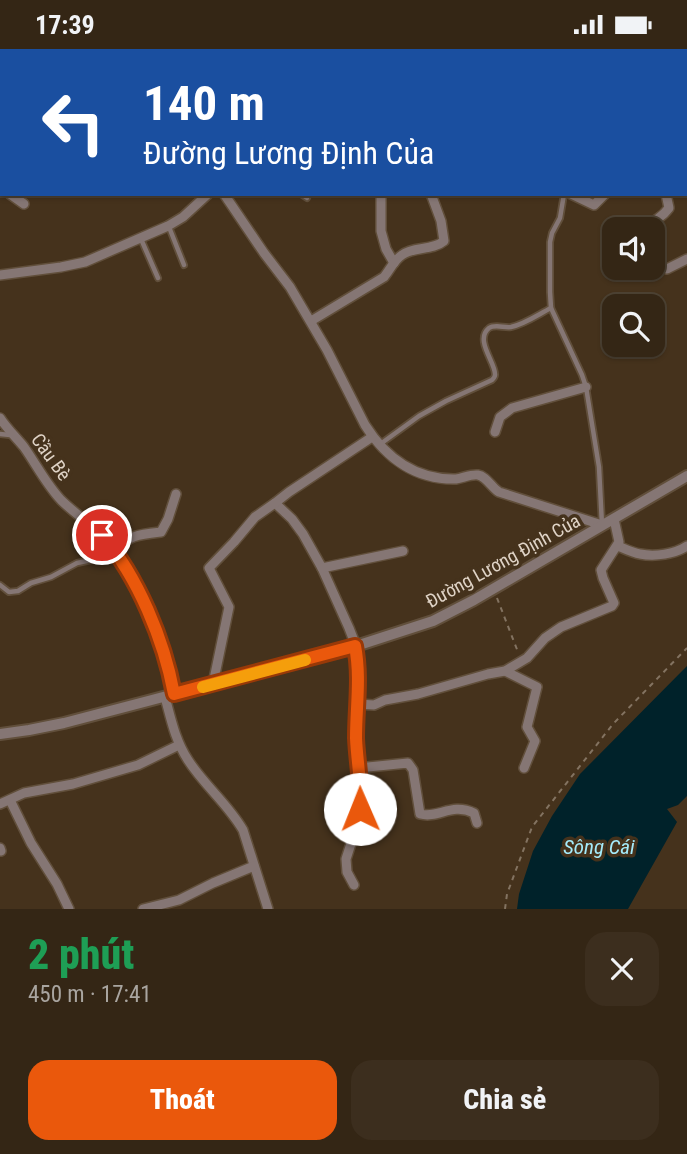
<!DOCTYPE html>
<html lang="vi">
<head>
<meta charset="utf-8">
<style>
  :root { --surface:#342615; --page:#3c2e1e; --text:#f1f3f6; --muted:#a9a5a0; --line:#4e4334; --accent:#ea580c }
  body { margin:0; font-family:"Roboto Condensed",sans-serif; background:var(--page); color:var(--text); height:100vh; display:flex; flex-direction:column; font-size:26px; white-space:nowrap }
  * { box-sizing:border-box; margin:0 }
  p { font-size:23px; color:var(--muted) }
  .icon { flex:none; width:38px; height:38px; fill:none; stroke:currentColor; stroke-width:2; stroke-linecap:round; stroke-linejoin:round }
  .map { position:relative; height:860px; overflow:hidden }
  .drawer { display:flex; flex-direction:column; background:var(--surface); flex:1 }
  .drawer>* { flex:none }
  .hud { position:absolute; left:0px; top:0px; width:688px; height:147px; box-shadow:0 2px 5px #0004,0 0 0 2px var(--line); background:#1a4fa0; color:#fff; overflow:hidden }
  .controls { position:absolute; left:602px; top:168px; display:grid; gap:14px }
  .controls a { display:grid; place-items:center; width:63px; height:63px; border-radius:14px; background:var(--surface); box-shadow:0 2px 5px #0004,0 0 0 2px var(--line); font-size:35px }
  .pin { position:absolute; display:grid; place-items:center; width:60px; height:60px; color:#fff; margin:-30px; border:4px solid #fff; border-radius:50%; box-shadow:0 2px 7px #0007 }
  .me { position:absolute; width:77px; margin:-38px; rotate:359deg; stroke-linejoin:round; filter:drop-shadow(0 0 5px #0008) }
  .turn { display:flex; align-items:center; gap:24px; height:147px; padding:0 28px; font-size:32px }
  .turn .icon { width:91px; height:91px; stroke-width:2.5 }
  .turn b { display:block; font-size:49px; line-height:60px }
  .round { display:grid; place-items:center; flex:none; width:74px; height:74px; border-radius:21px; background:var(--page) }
  .head { display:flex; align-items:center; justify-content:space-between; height:119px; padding:0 28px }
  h1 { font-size:42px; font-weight:800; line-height:52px; color:#1e9e55 }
  .action { display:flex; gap:14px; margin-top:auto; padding:14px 28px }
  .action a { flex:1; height:80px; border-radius:21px; background:var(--accent); color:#fff; font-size:28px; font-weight:800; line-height:80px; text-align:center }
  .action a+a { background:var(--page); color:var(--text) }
  .status { display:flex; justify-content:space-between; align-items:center; height:49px; padding:0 35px; background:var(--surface); direction:ltr }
  .status svg { height:19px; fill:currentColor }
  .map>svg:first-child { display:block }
  .water { fill:#00222a }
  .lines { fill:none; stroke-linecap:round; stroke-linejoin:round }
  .service-casing { stroke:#614f3b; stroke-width:8 }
  .minor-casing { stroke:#614f3b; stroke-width:12 }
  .tertiary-casing { stroke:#614f3b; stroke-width:14 }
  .path { stroke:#837361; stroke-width:2; stroke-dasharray:5 5; stroke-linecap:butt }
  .service { stroke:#857674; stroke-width:4.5 }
  .minor { stroke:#857674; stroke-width:9 }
  .tertiary { stroke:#857674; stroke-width:10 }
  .route-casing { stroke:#983908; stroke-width:18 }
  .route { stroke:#ea580c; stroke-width:12 }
  .slow { stroke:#f59e0b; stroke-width:12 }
  .labels { text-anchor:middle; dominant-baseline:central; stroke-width:7; stroke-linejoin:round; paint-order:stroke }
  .street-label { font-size:19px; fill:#dfd3c6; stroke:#45321c }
  .water-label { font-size:21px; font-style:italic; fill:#a4ebfb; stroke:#45321c }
</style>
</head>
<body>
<div class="status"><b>17:39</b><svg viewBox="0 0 49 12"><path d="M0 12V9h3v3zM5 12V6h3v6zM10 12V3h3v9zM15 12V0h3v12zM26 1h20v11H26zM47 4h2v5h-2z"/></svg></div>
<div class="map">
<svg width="687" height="860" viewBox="0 0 687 860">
  <rect width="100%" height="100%" fill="#45321c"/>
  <polygon class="water" points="687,617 687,747 678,756 667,760 677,773 628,860 517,860 519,845 533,802 552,767 580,725"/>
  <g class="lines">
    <defs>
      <g id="service">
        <polyline points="301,145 307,149"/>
        <polyline points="564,145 560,169 552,184 550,193 550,243 551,259 582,326 586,338 599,418 602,476"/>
        <polyline points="169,178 184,216"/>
        <polyline points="141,190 158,229"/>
        <polyline points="0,385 10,386"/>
        <path d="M379,396l40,-29 27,-15 46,-21c1,-1 3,-3 3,-5 1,-12 -21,-35 -6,-47 6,-4 15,0 22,-1 14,-3 28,-13 40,-19"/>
        <polyline points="0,536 9,543 18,542 31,534 51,528 77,514 106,508 114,504"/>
      </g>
      <g id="minor">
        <polyline points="21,0 31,2"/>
        <polyline points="471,0 472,2"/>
        <polyline points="353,2 356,0"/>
        <polyline points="0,48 2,49"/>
        <polyline points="686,116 687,115"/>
        <polyline points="0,138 2,139"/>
        <polyline points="10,145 24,155"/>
        <path d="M224,145l40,59 26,34 37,63 38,75c21,33 51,55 91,54 7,-1 15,-5 22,-4 8,1 14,13 21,17l103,33"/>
        <polyline points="381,145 381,182 386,200 394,214"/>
        <polyline points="571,145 594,156 605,145"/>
        <path d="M638,180c12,-6 23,-10 31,-21l-3,-14"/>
        <polyline points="667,220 687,210"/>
        <polyline points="0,226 61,218 85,213 168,177 183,168 208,145"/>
        <path d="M311,272l73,-44c6,-7 10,-17 18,-22 12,-9 30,-4 42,-14l-3,-20 -10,-27"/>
        <path d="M0,369c7,11 16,19 24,29 12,17 22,37 37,53 15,15 34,26 48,43 32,41 55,100 65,151"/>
        <polyline points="495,383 500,368 512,359 586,338"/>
        <polyline points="275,454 292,470 303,485 322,519 349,579 356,597 359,622 357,706 361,745 357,776 346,810 347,823 354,836"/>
        <path d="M618,497c7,3 15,7 22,8 15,3 35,0 47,-8"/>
        <path d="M115,503c11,-17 27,-18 46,-20l7,-13 8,-25"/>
        <polyline points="322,519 403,502"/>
        <polyline points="505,622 537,638 527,678 535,692 524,719"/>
        <polyline points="213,635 229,558 209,519 234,493 255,468 275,454 289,443 372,388"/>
        <path d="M165,648c6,22 10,43 23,63 16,25 40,44 55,70l25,79"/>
        <polyline points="358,655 374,656 385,651 418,645 488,625 505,622 527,609 545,589 561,578 612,557 614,554 603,529 601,521 619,493 614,470"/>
        <path d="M358,719l50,-5 5,7 7,44c19,5 31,-12 54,-1l3,10"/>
        <polyline points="10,751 31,794 57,835 69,860"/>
        <polyline points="0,755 24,744 73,735 138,716 179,696"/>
        <polyline points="0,799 1,802"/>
        <polyline points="143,860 179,851 213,834 254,817"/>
      </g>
      <polyline id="tertiary" points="0,685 29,681 64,674 148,652 356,597 433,572 474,551 687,427"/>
    </defs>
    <use href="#service" class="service-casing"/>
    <use href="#minor" class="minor-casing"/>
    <use href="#tertiary" class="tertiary-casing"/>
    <g class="path">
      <polyline points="497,549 518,603"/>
      <polyline points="505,860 507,845 532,778 613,675 687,599"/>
    </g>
    <use href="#service" class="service"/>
    <use href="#minor" class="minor"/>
    <use href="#tertiary" class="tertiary"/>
  </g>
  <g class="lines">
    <defs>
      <path id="route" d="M102,486c36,42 62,105 72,159l181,-48c6,31 1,61 1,92 1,24 6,47 4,71"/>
    </defs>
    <use href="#route" class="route-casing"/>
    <use href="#route" class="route"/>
    <polyline class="slow" points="203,638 305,611"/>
  </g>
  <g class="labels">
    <g class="street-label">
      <text transform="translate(51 408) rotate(54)">Cầu Bè</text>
      <text transform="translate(503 512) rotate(-29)">Đường Lương Định Của</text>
    </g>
    <g class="water-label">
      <text x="599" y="798">Sông Cái</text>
    </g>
  </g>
</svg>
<div class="controls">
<a><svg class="icon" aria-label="sound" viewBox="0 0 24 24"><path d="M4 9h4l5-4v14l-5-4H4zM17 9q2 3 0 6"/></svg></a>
<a><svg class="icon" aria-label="search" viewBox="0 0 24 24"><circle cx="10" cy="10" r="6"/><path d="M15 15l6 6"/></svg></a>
</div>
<div class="pin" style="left:102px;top:486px;background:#d93025"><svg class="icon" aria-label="arrive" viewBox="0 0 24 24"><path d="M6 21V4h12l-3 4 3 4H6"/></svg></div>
<svg class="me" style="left:360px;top:760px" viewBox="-20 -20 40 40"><circle r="19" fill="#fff"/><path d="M0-13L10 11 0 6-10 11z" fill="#ea580c"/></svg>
<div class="hud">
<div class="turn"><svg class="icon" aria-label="left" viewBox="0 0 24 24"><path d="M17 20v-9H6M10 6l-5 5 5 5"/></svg><div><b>140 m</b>Đường Lương Định Của</div></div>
</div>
</div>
<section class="drawer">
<div class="head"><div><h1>2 phút</h1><p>450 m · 17:41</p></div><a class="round"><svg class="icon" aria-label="close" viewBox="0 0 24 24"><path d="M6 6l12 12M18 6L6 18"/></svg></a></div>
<div class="action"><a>Thoát</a><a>Chia sẻ</a></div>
</section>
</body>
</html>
